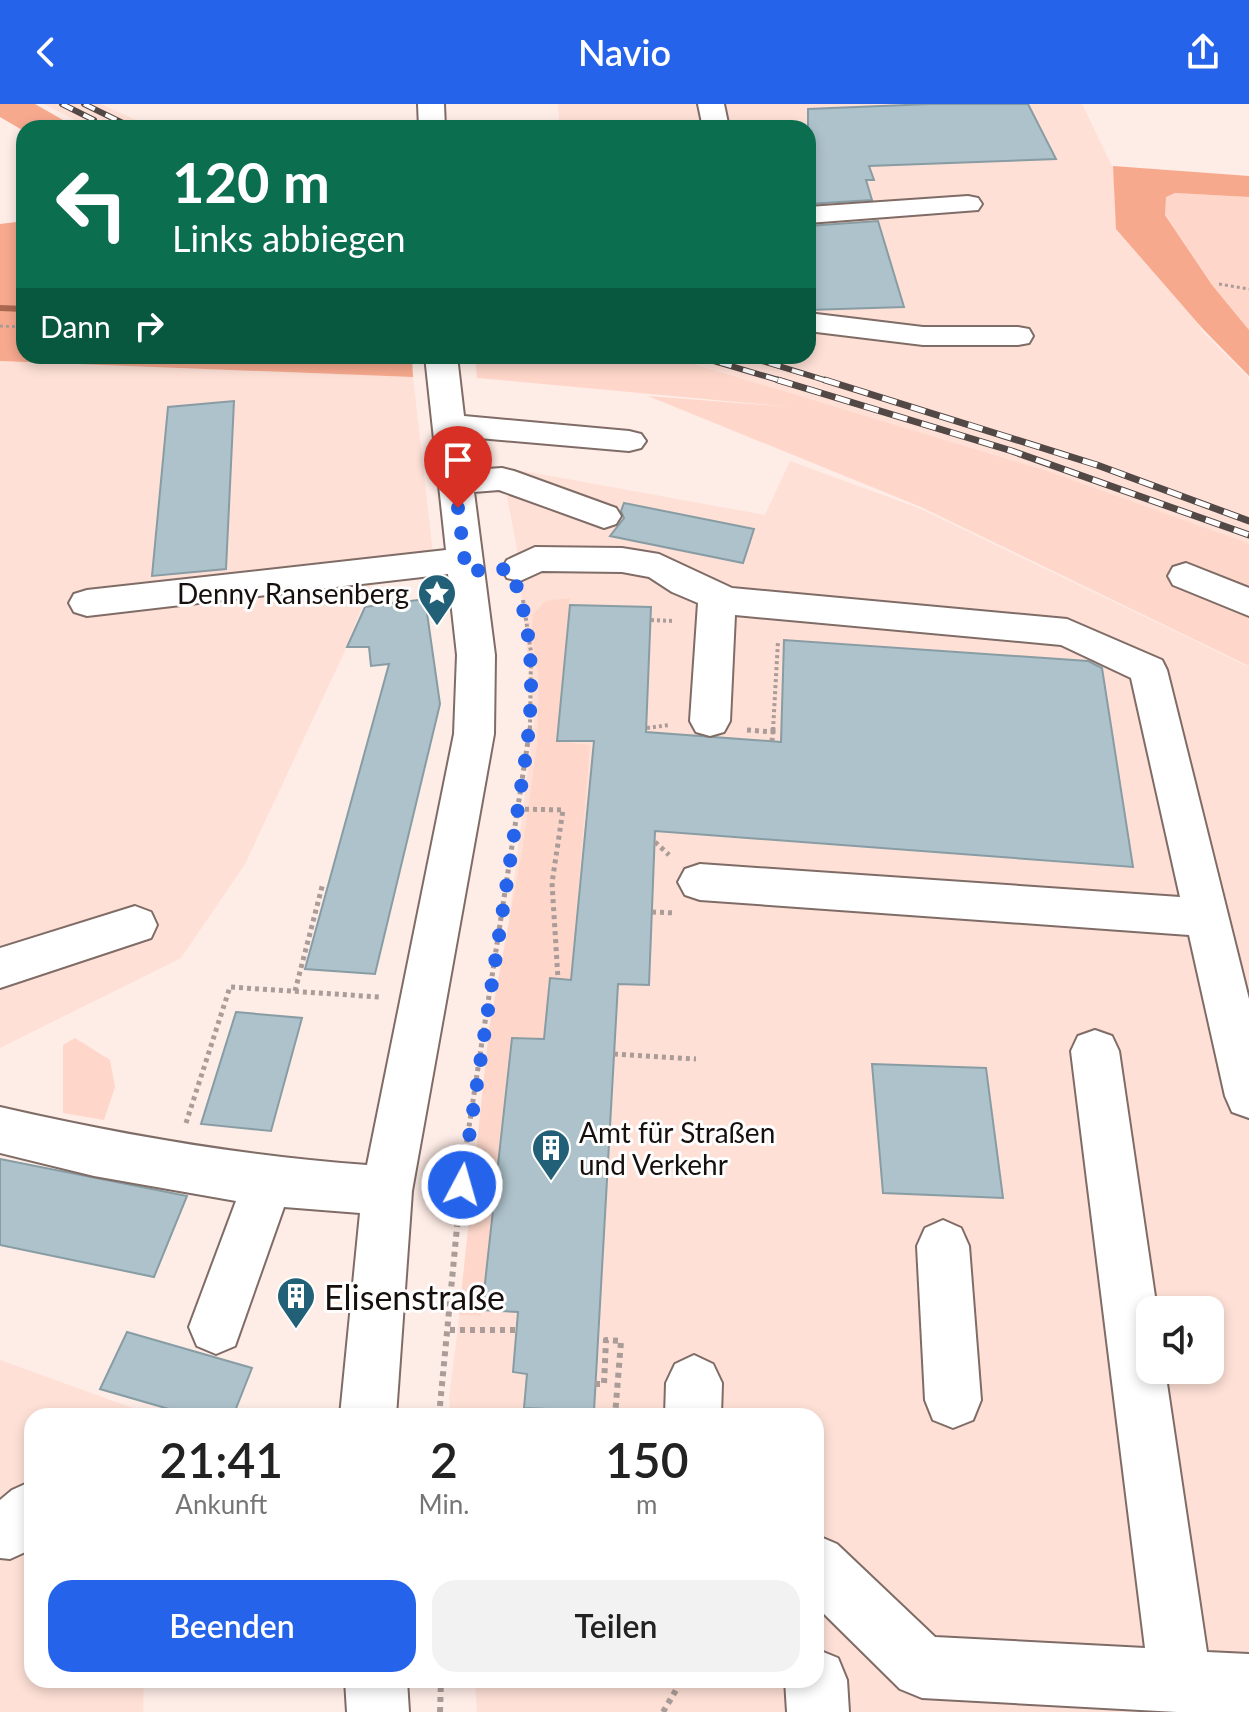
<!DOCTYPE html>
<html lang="de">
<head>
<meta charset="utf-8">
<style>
  :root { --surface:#fff; --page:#f2f2f2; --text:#222; --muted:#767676; --accent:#2563eb }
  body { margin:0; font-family:Lato,sans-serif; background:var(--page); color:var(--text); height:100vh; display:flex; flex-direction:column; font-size:30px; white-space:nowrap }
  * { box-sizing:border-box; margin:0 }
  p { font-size:26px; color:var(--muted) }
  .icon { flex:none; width:44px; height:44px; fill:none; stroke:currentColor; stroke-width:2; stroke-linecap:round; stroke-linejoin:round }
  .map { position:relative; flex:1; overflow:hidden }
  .details { position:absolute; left:24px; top:1304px; width:800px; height:280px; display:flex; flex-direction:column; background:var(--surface); border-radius:24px; box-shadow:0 4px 12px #0003 }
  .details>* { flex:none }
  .guide { position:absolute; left:16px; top:16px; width:800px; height:244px; border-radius:24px; box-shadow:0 4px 12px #0003; background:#0b6e4f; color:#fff; overflow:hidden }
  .fabs { position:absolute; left:1136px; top:1192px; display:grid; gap:16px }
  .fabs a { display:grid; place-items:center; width:88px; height:88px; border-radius:16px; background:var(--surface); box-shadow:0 4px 12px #0003; font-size:40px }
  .pin { position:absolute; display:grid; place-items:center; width:68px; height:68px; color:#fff; margin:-82px -34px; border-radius:50% 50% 50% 0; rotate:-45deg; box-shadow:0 0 8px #0007 }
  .pin .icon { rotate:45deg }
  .me { position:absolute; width:88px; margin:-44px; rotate:6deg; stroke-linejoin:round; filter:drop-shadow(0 0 6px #0008) }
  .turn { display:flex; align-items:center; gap:28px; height:168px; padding:0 24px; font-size:36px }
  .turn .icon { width:104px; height:104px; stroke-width:2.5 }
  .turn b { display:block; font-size:56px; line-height:68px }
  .then { display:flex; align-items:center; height:76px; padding:0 24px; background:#0003; gap:16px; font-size:30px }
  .eta { display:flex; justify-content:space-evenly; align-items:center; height:136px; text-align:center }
  .eta b { font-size:48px; font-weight:600; line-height:56px }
  .cta { display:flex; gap:16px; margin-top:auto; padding:16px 24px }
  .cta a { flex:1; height:92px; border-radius:24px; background:var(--accent); color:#fff; font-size:32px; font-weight:600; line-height:92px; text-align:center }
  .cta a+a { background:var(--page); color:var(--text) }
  header { display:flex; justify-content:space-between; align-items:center; height:104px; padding:0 24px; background:var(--accent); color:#fff; font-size:36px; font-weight:600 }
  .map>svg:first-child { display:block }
  .built { fill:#fee0d6; fill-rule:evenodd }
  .green { fill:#fed7ca }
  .forest { fill:#f7a98e }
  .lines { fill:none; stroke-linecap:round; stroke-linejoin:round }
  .stream { fill:#ac6850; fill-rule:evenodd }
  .building { fill:#adc2cb; stroke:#889ca4; stroke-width:2 }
  .minor-casing { stroke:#7f6c66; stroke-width:4 }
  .path-far3 { stroke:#aa9c98; stroke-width:3; stroke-dasharray:3 3; stroke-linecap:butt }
  .path-far2 { stroke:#aa9c98; stroke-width:4; stroke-dasharray:3 3; stroke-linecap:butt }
  .path-far1 { stroke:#aa9c98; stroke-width:5; stroke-dasharray:4 4; stroke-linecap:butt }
  .path { stroke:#aa9c98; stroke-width:6; stroke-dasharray:5 5; stroke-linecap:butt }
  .minor { fill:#fff; fill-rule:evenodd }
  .rail-far1-casing { stroke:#524845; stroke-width:6 }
  .rail-casing { stroke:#524845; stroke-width:7 }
  .rail-far1 { stroke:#fefefe; stroke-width:4; stroke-dasharray:12; stroke-linecap:butt }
  .rail { stroke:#fefefe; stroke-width:5; stroke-dasharray:15; stroke-linecap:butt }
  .route { stroke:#2563eb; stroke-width:14; stroke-dasharray:0 25.2 }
  .labels { text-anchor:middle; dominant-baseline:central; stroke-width:6; stroke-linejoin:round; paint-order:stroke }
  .poi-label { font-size:28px; fill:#160f0d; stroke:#fefefe; text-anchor:end }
  .near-poi-label { font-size:34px; fill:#160f0d; stroke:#fefefe; text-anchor:start }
</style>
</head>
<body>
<header><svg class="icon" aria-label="back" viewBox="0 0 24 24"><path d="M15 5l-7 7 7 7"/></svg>Navio<svg class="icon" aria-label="share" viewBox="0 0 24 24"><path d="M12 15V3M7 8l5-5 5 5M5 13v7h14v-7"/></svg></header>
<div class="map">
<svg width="1249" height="1608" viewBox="0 0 1249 1608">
  <rect width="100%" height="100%" fill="#feece6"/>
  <g class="built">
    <polygon points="44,0 101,0 153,24 91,24"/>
    <polygon points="558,0 1082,0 1112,62 1202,227 1249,274 1249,440 856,310 668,252 808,252 808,24 560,24"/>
    <polygon points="0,257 413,273 435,468 371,480 343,551 245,760 181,854 0,944"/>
    <path d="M790,357l131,48 328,158v1045h-772l-2,-32h341v-264h-365l-2,-17 85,-679 -18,-177 -15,-76 264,48zM1150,1206h60v60h-60z"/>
    <polygon points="0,1256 141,1307 141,1312 32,1312 32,1576 144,1576 143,1608 0,1608"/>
  </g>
  <g class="green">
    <polygon points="1175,89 1249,93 1249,226 1212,181 1165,110 1165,93"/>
    <polygon points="475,252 668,252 1047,367 1242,437 1249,440 1249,562 921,403 648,292 791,303 477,274"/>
    <polygon points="570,494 556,637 590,641 571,875 549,875 544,935 511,934 481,1212 459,1211 489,925 522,748 537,640 539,578 532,532 533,510 546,497"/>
    <polygon points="75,934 110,956 115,983 104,1016 63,1009 63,941"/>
  </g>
  <g class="forest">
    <polygon points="0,0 35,0 77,24 24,24 24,27 0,13"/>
    <polygon points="1113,62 1249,72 1249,93 1175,89 1166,93 1165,111 1212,181 1249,226 1249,272 1203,225 1116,125"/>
    <polygon points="24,117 24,252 412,252 413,273 0,257 0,120"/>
  </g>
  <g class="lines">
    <polygon class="stream" points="0,201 24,202 24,208 0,207"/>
  </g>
  <g class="building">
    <polygon points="930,0 1028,0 1056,55 869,62 874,76 866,76 872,96 808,100 808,5"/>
    <polygon points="878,117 904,203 808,206 808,122"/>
    <polygon points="234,297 226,465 152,472 168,303"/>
    <polygon points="624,399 754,425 743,459 610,432 624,414 621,407"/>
    <polygon points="425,495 440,600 375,870 305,865 389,560 371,562 369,543 347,543 365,503"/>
    <polygon points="570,501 651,503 646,628 781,638 784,536 1088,557 1102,564 1133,763 655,727 649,881 618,880 594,1307 524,1304 527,1270 513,1268 518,1208 482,1206 512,934 544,935 550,874 571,876 594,637 557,637"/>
    <polygon points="236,908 302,914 271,1027 201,1020"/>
    <polygon points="872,960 986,964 1003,1094 883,1089"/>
    <polygon points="0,1055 187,1092 154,1173 0,1141"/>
    <polygon points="127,1228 252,1264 233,1312 193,1312 100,1285"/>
  </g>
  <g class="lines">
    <defs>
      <g id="minor">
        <polygon points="418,0 444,0 445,24 419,24"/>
        <polygon points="698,0 724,0 729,24 703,24"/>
        <polygon points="968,92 978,94 982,100 978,106 808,119 808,103"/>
        <polygon points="808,209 923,223 1018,223 1029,225 1033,232 1029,239 1018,241 923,241 808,227"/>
        <path d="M425,252h32l7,60 165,15 12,3 5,7 -5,7 -12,3 -162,-14 4,33 31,-2 12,3 102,37 5,8 -5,8 -12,4 -105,-38 -25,2 21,163 -1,79 -82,457 -16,225h-56l20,-203 -76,-6 -49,139 -19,8 -19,-8 -8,-19 47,-126 -142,-25 -94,-23v-46c122,28 242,49 367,58l87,-431 3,-79 -9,-81 -361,42 -13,-4 -5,-9 5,-9 13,-4 359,-40z"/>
        <polygon points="535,443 622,444 659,450 732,484 1067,515 1162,556 1167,566 1249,895 1249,1014 1232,1008 1225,992 1189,831 700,796 685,791 678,778 685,765 700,760 1180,793 1131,574 1061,541 735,511 730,617 724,628 710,632 696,628 690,617 698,499 672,488 649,473 622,468 542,467 520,477 507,474 502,465 507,456"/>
        <polygon points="1186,459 1249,484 1249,512 1173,481 1168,472 1173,463"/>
        <polygon points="135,802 151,808 157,821 151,834 0,884 0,844"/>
        <polygon points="1095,926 1112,932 1119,947 1157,1206 1150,1206 1150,1266 1165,1266 1207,1548 1249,1550 1249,1608 1177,1608 922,1594 900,1585 816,1502 816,1431 837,1440 935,1533 1145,1544 1071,947 1078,932"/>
        <polygon points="943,1116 961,1124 969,1142 981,1296 973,1316 953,1324 933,1316 925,1296 917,1142 925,1124"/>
        <polygon points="694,1251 713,1260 722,1279 721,1312 665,1312 666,1279 675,1260"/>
        <polygon points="32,1377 32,1445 10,1455 0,1454 0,1396 12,1386"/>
        <polygon points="816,1545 838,1554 847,1576 849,1608 787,1608 785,1576 816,1576"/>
        <polygon points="345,1576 407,1576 409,1608 347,1608"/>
      </g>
    </defs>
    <use href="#minor" class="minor-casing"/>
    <g class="path-far3">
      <polyline points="1219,180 1249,185"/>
      <polyline points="0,222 24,223"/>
    </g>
    <g class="path-far2">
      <polyline points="523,496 531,548 530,626"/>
      <polyline points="651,516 674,517"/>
      <polyline points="647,624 669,621"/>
      <polyline points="747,626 750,626"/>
      <polyline points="773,626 778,537"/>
    </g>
    <g class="path-far1">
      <polyline points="747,626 773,628 772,637"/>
      <polyline points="773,628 773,624"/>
      <polyline points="517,705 563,706 552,779 558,875"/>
      <polyline points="655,738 669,751"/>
      <polyline points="652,808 675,809"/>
      <polyline points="295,887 323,779"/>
      <polyline points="614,950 696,955"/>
      <polyline points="186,1019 230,883 379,893"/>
      <polyline points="463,1062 530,624"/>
    </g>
    <g class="path">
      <polyline points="450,1226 517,1226"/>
      <polyline points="595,1280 604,1280 606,1236 621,1237 615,1312"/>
      <polyline points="439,1312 463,1060"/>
      <polyline points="440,1608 441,1576"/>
      <polyline points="663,1608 682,1576"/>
    </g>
    <use href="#minor" class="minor"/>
    <defs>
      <g id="rail-far1">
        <polyline points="62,0 94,16"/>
        <polyline points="84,0 133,24"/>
        <polyline points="697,252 785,278"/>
        <polyline points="746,252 831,278"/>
      </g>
      <g id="rail">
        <polyline points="778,276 1012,347 1249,431"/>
        <polyline points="825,276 1097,361 1249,417"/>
      </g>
    </defs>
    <use href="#rail-far1" class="rail-far1-casing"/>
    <use href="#rail" class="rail-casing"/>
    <use href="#rail-far1" class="rail-far1"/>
    <use href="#rail" class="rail"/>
  </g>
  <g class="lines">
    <path class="route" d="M458,404l8,63 44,-2c25,59 24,122 16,185l-64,431"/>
  </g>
  <defs>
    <symbol id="sight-pin" viewBox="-11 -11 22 30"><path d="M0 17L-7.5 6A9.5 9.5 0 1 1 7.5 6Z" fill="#216076" stroke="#fefefe"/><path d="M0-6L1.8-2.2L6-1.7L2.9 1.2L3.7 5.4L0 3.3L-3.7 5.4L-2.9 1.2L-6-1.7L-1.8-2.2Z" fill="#fff"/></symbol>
    <symbol id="building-pin" viewBox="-11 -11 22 30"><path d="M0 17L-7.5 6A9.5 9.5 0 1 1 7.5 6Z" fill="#216076" stroke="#fefefe"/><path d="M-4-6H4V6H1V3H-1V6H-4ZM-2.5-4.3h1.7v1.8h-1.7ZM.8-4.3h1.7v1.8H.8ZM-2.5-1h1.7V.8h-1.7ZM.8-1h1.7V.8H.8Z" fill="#fff"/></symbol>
  </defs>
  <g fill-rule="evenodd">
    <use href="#sight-pin" x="415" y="467" width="44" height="60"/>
    <use href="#building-pin" x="529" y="1022" width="44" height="60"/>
    <use href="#building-pin" x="274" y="1170" width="44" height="60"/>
  </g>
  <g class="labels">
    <g class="poi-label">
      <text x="409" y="489">Denny Ransenberg</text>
      <text x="579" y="1028" text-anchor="start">Amt für Straßen<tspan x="579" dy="32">und Verkehr</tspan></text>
    </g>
    <g class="near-poi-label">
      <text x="324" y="1192">Elisenstraße</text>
    </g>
  </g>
</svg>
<div class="fabs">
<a><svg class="icon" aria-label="sound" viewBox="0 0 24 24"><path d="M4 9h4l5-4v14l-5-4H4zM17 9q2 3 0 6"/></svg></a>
</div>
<div class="pin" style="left:458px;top:404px;background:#d93025"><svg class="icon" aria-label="arrive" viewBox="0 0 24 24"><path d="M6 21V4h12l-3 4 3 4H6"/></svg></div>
<svg class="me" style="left:462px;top:1081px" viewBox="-20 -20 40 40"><circle r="17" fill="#2563eb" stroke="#fff" stroke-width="3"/><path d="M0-11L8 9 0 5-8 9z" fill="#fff"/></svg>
<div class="guide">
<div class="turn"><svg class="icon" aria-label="left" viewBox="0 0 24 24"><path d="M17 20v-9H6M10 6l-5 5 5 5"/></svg><div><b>120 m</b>Links abbiegen</div></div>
<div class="then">Dann<svg class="icon" aria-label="right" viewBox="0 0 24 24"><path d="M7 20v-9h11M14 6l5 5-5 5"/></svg></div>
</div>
<section class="details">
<div class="eta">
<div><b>21:41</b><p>Ankunft</p></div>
<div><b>2</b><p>Min.</p></div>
<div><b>150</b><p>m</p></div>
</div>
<div class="cta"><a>Beenden</a><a>Teilen</a></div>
</section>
</div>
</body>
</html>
